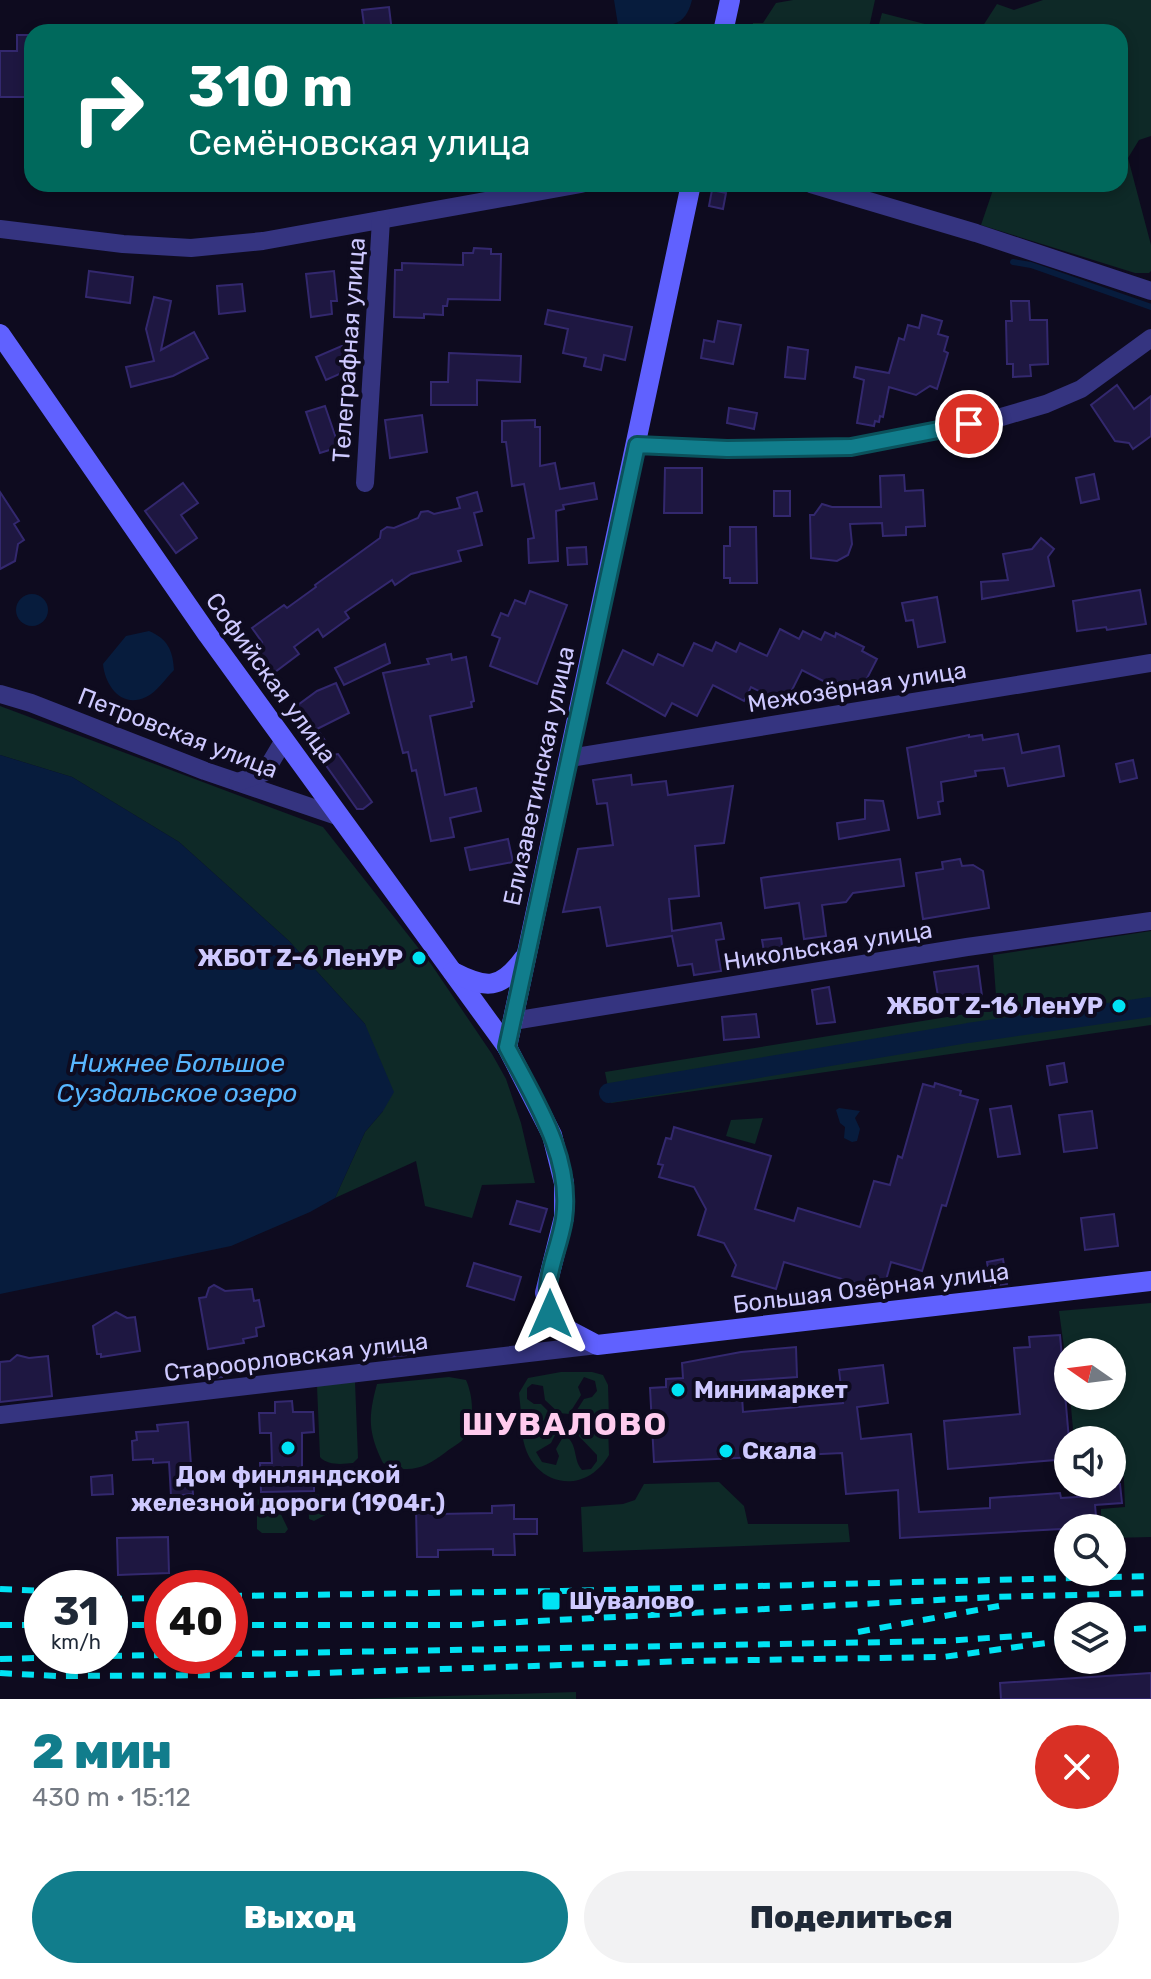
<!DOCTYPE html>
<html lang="ru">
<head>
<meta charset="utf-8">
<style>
  :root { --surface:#fff; --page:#f2f2f3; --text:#1f2937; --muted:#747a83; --accent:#117d8c }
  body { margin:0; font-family:Rubik,sans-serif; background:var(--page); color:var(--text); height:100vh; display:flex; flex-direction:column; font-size:30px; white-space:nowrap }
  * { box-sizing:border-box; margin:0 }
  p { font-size:26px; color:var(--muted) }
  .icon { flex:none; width:44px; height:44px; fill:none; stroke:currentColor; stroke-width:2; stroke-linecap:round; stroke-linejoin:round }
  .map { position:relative; height:1699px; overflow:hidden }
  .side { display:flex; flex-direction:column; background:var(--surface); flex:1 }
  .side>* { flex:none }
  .guide { position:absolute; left:24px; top:24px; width:1104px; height:168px; border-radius:24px; box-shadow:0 4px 12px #0003; background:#00695c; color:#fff; overflow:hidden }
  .needle { width:52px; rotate:284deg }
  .controls { position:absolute; left:1054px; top:1338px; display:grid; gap:16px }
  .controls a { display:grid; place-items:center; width:72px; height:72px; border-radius:50%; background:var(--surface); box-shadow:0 4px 12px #0003; font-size:40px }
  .speed { position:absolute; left:24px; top:1570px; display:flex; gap:16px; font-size:40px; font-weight:700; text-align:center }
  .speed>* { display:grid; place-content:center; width:104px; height:104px; border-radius:50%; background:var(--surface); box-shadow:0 4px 12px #0003; line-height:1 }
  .speed small { font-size:20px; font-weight:400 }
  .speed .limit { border:12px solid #d22; background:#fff; color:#111 }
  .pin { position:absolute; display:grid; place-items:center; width:68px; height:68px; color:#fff; margin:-34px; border:4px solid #fff; border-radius:50%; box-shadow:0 2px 8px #0007 }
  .me { position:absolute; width:88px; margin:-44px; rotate:0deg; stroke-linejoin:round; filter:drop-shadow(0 0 6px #0008) }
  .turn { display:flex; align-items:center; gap:28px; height:168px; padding:0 32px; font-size:36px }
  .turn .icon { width:104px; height:104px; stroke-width:2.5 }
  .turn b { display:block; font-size:56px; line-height:68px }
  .round { display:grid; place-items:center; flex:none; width:84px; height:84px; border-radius:42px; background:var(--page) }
  .headline { display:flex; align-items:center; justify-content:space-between; height:136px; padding:0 32px }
  h1 { font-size:48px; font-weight:800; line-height:60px; color:var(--accent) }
  .action { display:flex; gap:16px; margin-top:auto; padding:16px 32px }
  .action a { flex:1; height:92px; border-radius:48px; background:var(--accent); color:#fff; font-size:32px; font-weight:800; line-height:92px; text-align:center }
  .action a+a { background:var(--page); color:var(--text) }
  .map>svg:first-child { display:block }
  .green { fill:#0e2927 }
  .water { fill:#071c3d }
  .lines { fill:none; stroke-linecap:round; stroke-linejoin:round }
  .stream { stroke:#071c3d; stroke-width:6 }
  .canal { stroke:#071c3d; stroke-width:20 }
  .building { fill:#1e1741; stroke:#33286e; stroke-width:2 }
  .street { stroke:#353480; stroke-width:18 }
  .secondary { stroke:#6061ff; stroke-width:20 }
  .rail { stroke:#00e3f4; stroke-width:6; stroke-dasharray:12 10; stroke-linecap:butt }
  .route-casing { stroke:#0b515b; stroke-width:20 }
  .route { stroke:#117d8c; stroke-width:14 }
  .poi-dot { fill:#00e3f4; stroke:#0e0b1f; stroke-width:3 }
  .labels { text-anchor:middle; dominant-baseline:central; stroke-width:8; stroke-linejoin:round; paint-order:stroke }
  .street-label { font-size:24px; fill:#cec9ff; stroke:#0e0b1f }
  .poi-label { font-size:24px; font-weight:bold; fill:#cec9ff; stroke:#0e0b1f; text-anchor:start }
  .water-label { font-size:26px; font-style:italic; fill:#57b6ff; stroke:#0e0b1f }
  .district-label { font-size:32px; font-weight:bold; letter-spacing:2px; fill:#ffcbee; stroke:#0e0b1f }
</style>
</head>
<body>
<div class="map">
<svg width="1151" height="1699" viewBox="0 0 1151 1699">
  <rect width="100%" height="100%" fill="#0e0b1f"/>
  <g class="green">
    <polygon points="793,0 875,0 868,32 751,32 753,23 763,23 776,3"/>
    <polygon points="1043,0 1151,0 1151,136 1139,140 1128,158 1151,245 1151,271 1149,273 1135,273 981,225 995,184 1120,184 1120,32 979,32 997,4 1014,10"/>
    <polygon points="882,13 956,32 877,32"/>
    <polygon points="0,706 323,827 431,964 492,1054 506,1079 521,1123 535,1183 482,1185 472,1218 425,1206 416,1161 335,1198 365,1132 383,1111 365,1024 289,941 179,842 72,777 0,755"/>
    <polygon points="1151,931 1151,1025 611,1103 605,1072 997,1009 993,955"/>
    <polygon points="763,1118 755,1144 726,1136 731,1120"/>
    <polygon points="1151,1303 1151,1537 1112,1538 1112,1528 1101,1528 1101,1509 1125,1507 1123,1456 1112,1456 1112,1440 1074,1440 1070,1396 1112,1396 1112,1352 1068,1352 1068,1377 1059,1311"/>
    <polygon points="561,1372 592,1372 603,1375 608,1385 609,1419 575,1421 573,1416 584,1399 592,1397 597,1391 595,1381 584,1377 578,1387 581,1395 569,1414 559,1413 545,1400 543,1386 532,1384 527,1388 527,1399 534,1404 541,1404 553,1416 552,1420 522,1422 519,1393 528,1378"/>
    <path d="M449,1377l17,3c7,16 9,39 0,55 -3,7 -14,12 -20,17 -21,16 -37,23 -63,11 -15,-31 -15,-46 -6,-79z"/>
    <path d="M355,1382l3,76 -5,5c-10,1 -25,3 -33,-6l-3,-71z"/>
    <path d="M577,1426h31l1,29c-27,46 -85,28 -87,-26l30,-2 4,6 -5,10 -15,9 6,10 14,3 3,-9 -3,-7 7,-12h4c11,9 6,23 15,33l9,-1 6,-8v-6l-22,-23z"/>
    <polygon points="719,1482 744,1506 748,1524 848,1524 850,1542 583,1552 581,1507 623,1504 635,1500 644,1484"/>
    <polygon points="311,1494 332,1496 331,1512 314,1521 309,1519 308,1499"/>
    <polygon points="257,1499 274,1500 288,1529 285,1533 262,1533 257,1529"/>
    <polygon points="576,1692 576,1699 352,1699"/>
  </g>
  <g class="water">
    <path d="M614,0h78c-2,8 -6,18 -14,22 -12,6 -47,6 -60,3z"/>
    <circle cx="32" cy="610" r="16"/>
    <path d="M149,631c19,8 24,20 25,39 -8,8 -18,23 -28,27 -25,12 -41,-12 -43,-33l23,-28z"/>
    <polygon points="0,755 72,777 179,842 289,941 365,1024 394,1092 383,1111 365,1132 335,1198 310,1212 231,1246 0,1294"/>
    <polygon points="839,1108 860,1111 855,1118 860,1129 857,1141 852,1142 844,1138 845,1127 840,1123 836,1110"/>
  </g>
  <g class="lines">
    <polyline class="stream" points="1013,262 1031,265 1151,307"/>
    <polyline class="canal" points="609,1093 968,1033 1151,1007"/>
  </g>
  <g class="building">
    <polygon points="389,7 392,32 365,32 362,10"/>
    <polygon points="17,35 32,35 32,97 0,97 0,51 17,51"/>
    <polygon points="712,190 726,193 723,209 709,206"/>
    <polygon points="474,248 491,249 491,254 501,254 500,300 448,299 447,306 443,306 443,315 424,314 424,318 394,317 395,270 402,270 402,263 463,265 463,253 473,253"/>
    <polygon points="89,271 133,277 130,303 86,297"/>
    <polygon points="334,271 337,301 331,301 332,314 311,317 306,274"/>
    <polygon points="242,284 245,311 219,314 217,286"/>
    <polygon points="154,297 171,301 161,350 194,332 208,358 173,376 131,387 126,367 154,361 146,329"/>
    <polygon points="1011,301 1029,301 1030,320 1047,320 1048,364 1030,365 1031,376 1013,377 1013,364 1007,364 1006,321 1012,321"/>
    <polygon points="548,310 632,327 625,360 604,355 601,370 584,366 586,358 563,353 568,329 545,324"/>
    <polygon points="922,315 942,321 938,334 948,337 944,351 948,353 937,389 930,386 916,395 889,387 883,417 880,416 879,422 875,421 874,426 857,423 864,380 854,377 856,367 889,373 899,338 904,340 908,325 919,328"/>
    <polygon points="718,321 741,325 733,364 701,358 704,340 714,342"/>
    <polygon points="344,345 346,349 354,345 360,365 326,380 316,357"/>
    <polygon points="788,347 808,350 805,379 785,377"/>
    <polygon points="449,353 521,356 520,382 477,380 477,405 431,405 431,382 448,382"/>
    <polygon points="1117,385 1134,409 1151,396 1151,436 1133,449 1129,443 1115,441 1091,405"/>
    <polygon points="325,406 339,447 320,453 306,412"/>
    <polygon points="729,408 757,413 754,429 727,423"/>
    <polygon points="422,415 427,452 390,458 385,420"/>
    <polygon points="535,420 535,427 540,427 540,466 555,463 560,489 594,483 597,499 563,505 564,509 556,511 558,561 529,563 528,539 534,538 524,484 512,486 506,442 502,442 502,421"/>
    <polygon points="665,468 702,468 702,513 664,513"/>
    <polygon points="1094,474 1099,499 1081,503 1076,478"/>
    <polygon points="904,475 905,491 923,490 925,526 906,527 906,535 883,536 882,523 850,524 852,544 848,555 837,561 811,558 810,515 814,515 822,504 832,507 881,507 880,476"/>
    <polygon points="183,483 198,503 181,515 197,538 176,553 145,511"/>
    <rect x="774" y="491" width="16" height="25"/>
    <polygon points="0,492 19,521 14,524 24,540 18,544 15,561 0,569"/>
    <polygon points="477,492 482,511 474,513 482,545 458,551 461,561 411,574 395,585 392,580 345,612 349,618 323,637 318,629 294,647 299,654 263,681 244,655 262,642 252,628 284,605 287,608 316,587 315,585 380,538 381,531 387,527 394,528 418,518 421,512 428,511 434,514 460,508 457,498"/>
    <polygon points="730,527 756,527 757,583 730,583 730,578 724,578 724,546 730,546"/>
    <polygon points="1041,538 1054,549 1048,557 1054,586 982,599 981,582 1008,580 1003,554 1032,549"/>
    <polygon points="586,547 587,564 568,565 567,548"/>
    <polygon points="1140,590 1146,624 1107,630 1106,627 1077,631 1073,601"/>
    <polygon points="530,591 567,605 537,684 490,666 500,638 492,635 501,613 508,616 515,600 525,604"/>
    <polygon points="937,597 945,642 918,647 913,620 906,621 902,603"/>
    <polygon points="780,629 799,639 803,631 821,640 825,632 835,637 836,633 864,647 862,651 877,659 859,694 835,681 833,686 802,670 785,704 751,687 744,701 713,685 697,716 672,703 665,716 607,683 623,650 653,665 658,654 683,666 694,643 712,651 716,642 736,652 740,643 767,656"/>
    <polygon points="385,644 390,663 344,685 335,668"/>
    <polygon points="451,654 452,660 466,657 474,701 471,702 472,707 430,716 445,795 476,788 481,811 450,818 454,837 431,841 416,770 412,771 408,752 403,753 383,673 429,664 427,659"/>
    <polygon points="336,683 349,713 317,729 326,742 314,750 287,713 317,691"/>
    <polygon points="1018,734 1022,753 1059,746 1064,776 1008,786 1004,768 975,771 976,776 941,782 943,801 938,802 940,814 918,818 907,748 969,735 969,737 982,735 983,740"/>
    <polygon points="338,754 372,802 363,809 357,809 320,757"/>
    <polygon points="1133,760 1137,778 1120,782 1116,764"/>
    <polygon points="631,775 632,785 666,781 668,795 733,786 724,843 695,846 699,896 669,899 672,931 721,923 724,939 716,940 721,971 694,975 692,964 678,966 672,936 607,946 600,907 563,912 578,849 613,845 607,803 597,804 593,780"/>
    <polygon points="865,800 883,801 889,830 839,839 837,823 865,819"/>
    <polygon points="508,839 513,862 470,870 465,848"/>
    <polygon points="900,859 904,886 853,893 846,902 822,905 826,936 804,939 799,903 765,908 761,878"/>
    <polygon points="960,859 962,866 973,865 983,871 989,908 923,919 916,873 943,869 942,862"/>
    <polygon points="781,938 784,960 766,963 762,940"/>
    <polygon points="978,966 982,996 939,1002 934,972"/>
    <polygon points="829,987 835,1022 817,1024 812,990"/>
    <polygon points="756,1014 759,1037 724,1040 722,1017"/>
    <polygon points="1064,1063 1067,1082 1050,1085 1047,1066"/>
    <polygon points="935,1083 961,1091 960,1095 978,1100 946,1206 942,1205 922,1271 891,1262 883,1291 784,1262 776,1289 732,1276 736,1265 724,1243 698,1235 706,1209 694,1187 659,1177 663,1165 658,1164 666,1138 671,1139 674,1127 771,1156 755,1209 794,1221 798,1208 860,1227 874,1181 890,1185 898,1156 902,1158 923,1084 934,1087"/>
    <polygon points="1011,1106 1020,1154 998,1157 990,1109"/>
    <polygon points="1092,1111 1097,1148 1064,1152 1059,1115"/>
    <polygon points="517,1201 547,1209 540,1232 510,1224"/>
    <polygon points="1114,1214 1118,1246 1085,1250 1081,1218"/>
    <polygon points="1003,1259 1007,1284 991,1286 987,1262"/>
    <polygon points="474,1263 521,1277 514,1300 467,1286"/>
    <polygon points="214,1285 225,1291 252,1289 254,1301 259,1300 264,1326 256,1328 257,1336 243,1339 244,1343 208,1349 199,1298 206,1297 209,1288"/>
    <polygon points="116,1312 127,1318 135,1317 140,1351 101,1357 101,1354 97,1354 93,1326"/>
    <polygon points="1060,1335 1069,1440 1068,1459 948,1469 944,1421 1020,1414 1014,1348 1030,1347 1029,1337"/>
    <polygon points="404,1339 406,1355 388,1357 387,1341"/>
    <polygon points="796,1347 797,1377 741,1381 743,1412 843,1403 839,1370 883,1365 888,1403 857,1407 861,1439 911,1434 919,1512 990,1508 990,1498 1060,1493 1061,1498 1093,1496 1092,1484 1120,1484 1122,1503 1095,1505 1097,1527 900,1538 898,1490 846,1494 842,1453 654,1462 650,1388 666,1387 666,1379 683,1378 682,1363 741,1352"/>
    <polygon points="17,1355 29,1358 48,1356 52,1396 0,1402 0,1362 10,1361"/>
    <polygon points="220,1361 222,1377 201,1379 199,1364"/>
    <polygon points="292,1401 293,1412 313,1412 314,1432 302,1433 302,1471 314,1471 314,1491 261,1492 260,1463 272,1463 271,1433 260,1433 259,1413 275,1413 275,1402"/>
    <polygon points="188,1422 193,1494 171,1496 169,1462 153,1463 153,1459 133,1460 132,1441 137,1440 136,1432 158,1431 157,1425"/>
    <polygon points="112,1475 113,1494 92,1495 91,1477"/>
    <polygon points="514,1505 514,1519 537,1519 537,1534 514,1534 515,1555 493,1555 493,1549 438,1550 438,1557 417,1557 416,1507 438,1507 439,1514 492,1513 492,1506"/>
    <polygon points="168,1537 169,1573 118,1575 117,1538"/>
    <polygon points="1151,1673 1151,1699 1001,1699 1000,1683"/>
  </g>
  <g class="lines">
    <g class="street">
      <polyline points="811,184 976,233 1151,291"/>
      <polyline points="0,229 123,244 191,248 263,241 581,184"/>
      <polyline points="637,445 727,449 851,447 998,418 1046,404 1081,389 1151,338"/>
      <polyline points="365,483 381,220"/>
      <polyline points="0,694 31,703 205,771 340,817"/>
      <polyline points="570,758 1151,663"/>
      <polyline points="238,782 265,772 284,740"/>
      <polyline points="513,1021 967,947 1151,921"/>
      <polyline points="0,1415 597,1345"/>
    </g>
    <g class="secondary">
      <polyline points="723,32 730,0"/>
      <polyline points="0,334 208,635 507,1047 552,1135 564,1183 564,1217 545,1293 550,1314 559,1325 597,1345 1151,1281"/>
      <path d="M453,972c33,17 48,18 71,-14"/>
      <polyline points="507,1047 691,184"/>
    </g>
    <g class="rail">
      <polyline points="0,1589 42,1591"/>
      <polyline points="230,1596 562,1591 1151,1576"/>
      <polyline points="110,1599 162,1598"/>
      <polyline points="0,1625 42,1625"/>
      <polyline points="110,1625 162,1625"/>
      <polyline points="230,1625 462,1625 994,1597 1151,1593"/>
      <polyline points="1112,1630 1151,1628"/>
      <polyline points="858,1632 999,1606"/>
      <polyline points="230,1654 944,1641 1032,1635"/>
      <polyline points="110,1656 162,1655"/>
      <polyline points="0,1659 108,1656"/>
      <polyline points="0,1673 56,1676 258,1675 688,1661 943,1657 1068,1640"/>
    </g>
  </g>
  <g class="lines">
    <defs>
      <path id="route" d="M550,1314c-8,-37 8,-59 14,-95 9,-62 -30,-120 -57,-172l130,-602 90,4 124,-2 118,-23"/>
    </defs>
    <use href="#route" class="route-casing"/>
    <use href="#route" class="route"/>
  </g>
  <g class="poi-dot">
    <circle cx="419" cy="958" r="8"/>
    <circle cx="1119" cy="1006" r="8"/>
    <circle cx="678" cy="1390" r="8"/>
    <circle cx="288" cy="1448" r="8"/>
    <circle cx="726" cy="1451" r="8"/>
    <rect x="541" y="1591" width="20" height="20" rx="4"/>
  </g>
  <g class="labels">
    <g class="street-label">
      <text transform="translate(349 350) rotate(-86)">Телеграфная улица</text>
      <text transform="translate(271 678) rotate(54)">Софийская улица</text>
      <text transform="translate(857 687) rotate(-9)">Межозёрная улица</text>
      <text transform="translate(178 733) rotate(21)">Петровская улица</text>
      <text transform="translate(539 776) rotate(-78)">Елизаветинская улица</text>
      <text transform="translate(828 946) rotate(-9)">Никольская улица</text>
      <text transform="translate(871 1288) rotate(-7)">Большая Озёрная улица</text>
      <text transform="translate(296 1357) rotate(-7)">Староорловская улица</text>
    </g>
    <g class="poi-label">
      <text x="403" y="958" text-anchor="end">ЖБОТ Z-6 ЛенУР</text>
      <text x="1103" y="1006" text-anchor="end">ЖБОТ Z-16 ЛенУР</text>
      <text x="694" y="1390">Минимаркет</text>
      <text x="742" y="1451">Скала</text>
      <text x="288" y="1475" text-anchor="middle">Дом финляндской<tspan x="288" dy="28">железной дороги (1904г.)</tspan></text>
      <text x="569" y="1601">Шувалово</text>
    </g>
    <g class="water-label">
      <text x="177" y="1063">Нижнее Большое<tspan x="177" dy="30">Суздальское озеро</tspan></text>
    </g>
    <g class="district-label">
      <text x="565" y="1424">ШУВАЛОВО</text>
    </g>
  </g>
</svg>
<div class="controls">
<a><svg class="needle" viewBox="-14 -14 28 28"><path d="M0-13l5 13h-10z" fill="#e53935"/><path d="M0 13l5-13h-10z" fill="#747a83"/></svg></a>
<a><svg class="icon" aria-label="sound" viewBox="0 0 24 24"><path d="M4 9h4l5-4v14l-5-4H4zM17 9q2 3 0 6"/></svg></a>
<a><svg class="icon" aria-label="search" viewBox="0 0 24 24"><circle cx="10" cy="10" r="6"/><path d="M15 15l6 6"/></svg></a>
<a><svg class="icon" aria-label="layers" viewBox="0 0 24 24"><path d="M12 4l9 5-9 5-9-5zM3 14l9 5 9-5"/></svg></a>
</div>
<div class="speed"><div>31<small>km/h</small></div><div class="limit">40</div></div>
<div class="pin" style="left:969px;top:424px;background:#d93025"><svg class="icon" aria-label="arrive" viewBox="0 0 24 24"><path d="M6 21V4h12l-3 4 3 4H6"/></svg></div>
<svg class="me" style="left:550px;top:1314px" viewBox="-20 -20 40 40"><path d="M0-17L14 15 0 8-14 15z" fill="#117d8c" stroke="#fff" stroke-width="4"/></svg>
<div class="guide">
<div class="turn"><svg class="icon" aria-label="right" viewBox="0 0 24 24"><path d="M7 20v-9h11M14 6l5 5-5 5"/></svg><div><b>310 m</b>Семёновская улица</div></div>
</div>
</div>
<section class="side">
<div class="headline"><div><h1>2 мин</h1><p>430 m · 15:12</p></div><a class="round" style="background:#d93025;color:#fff"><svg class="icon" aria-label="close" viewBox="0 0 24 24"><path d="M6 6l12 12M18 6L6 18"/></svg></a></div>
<div class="action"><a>Выход</a><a>Поделиться</a></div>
</section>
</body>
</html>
